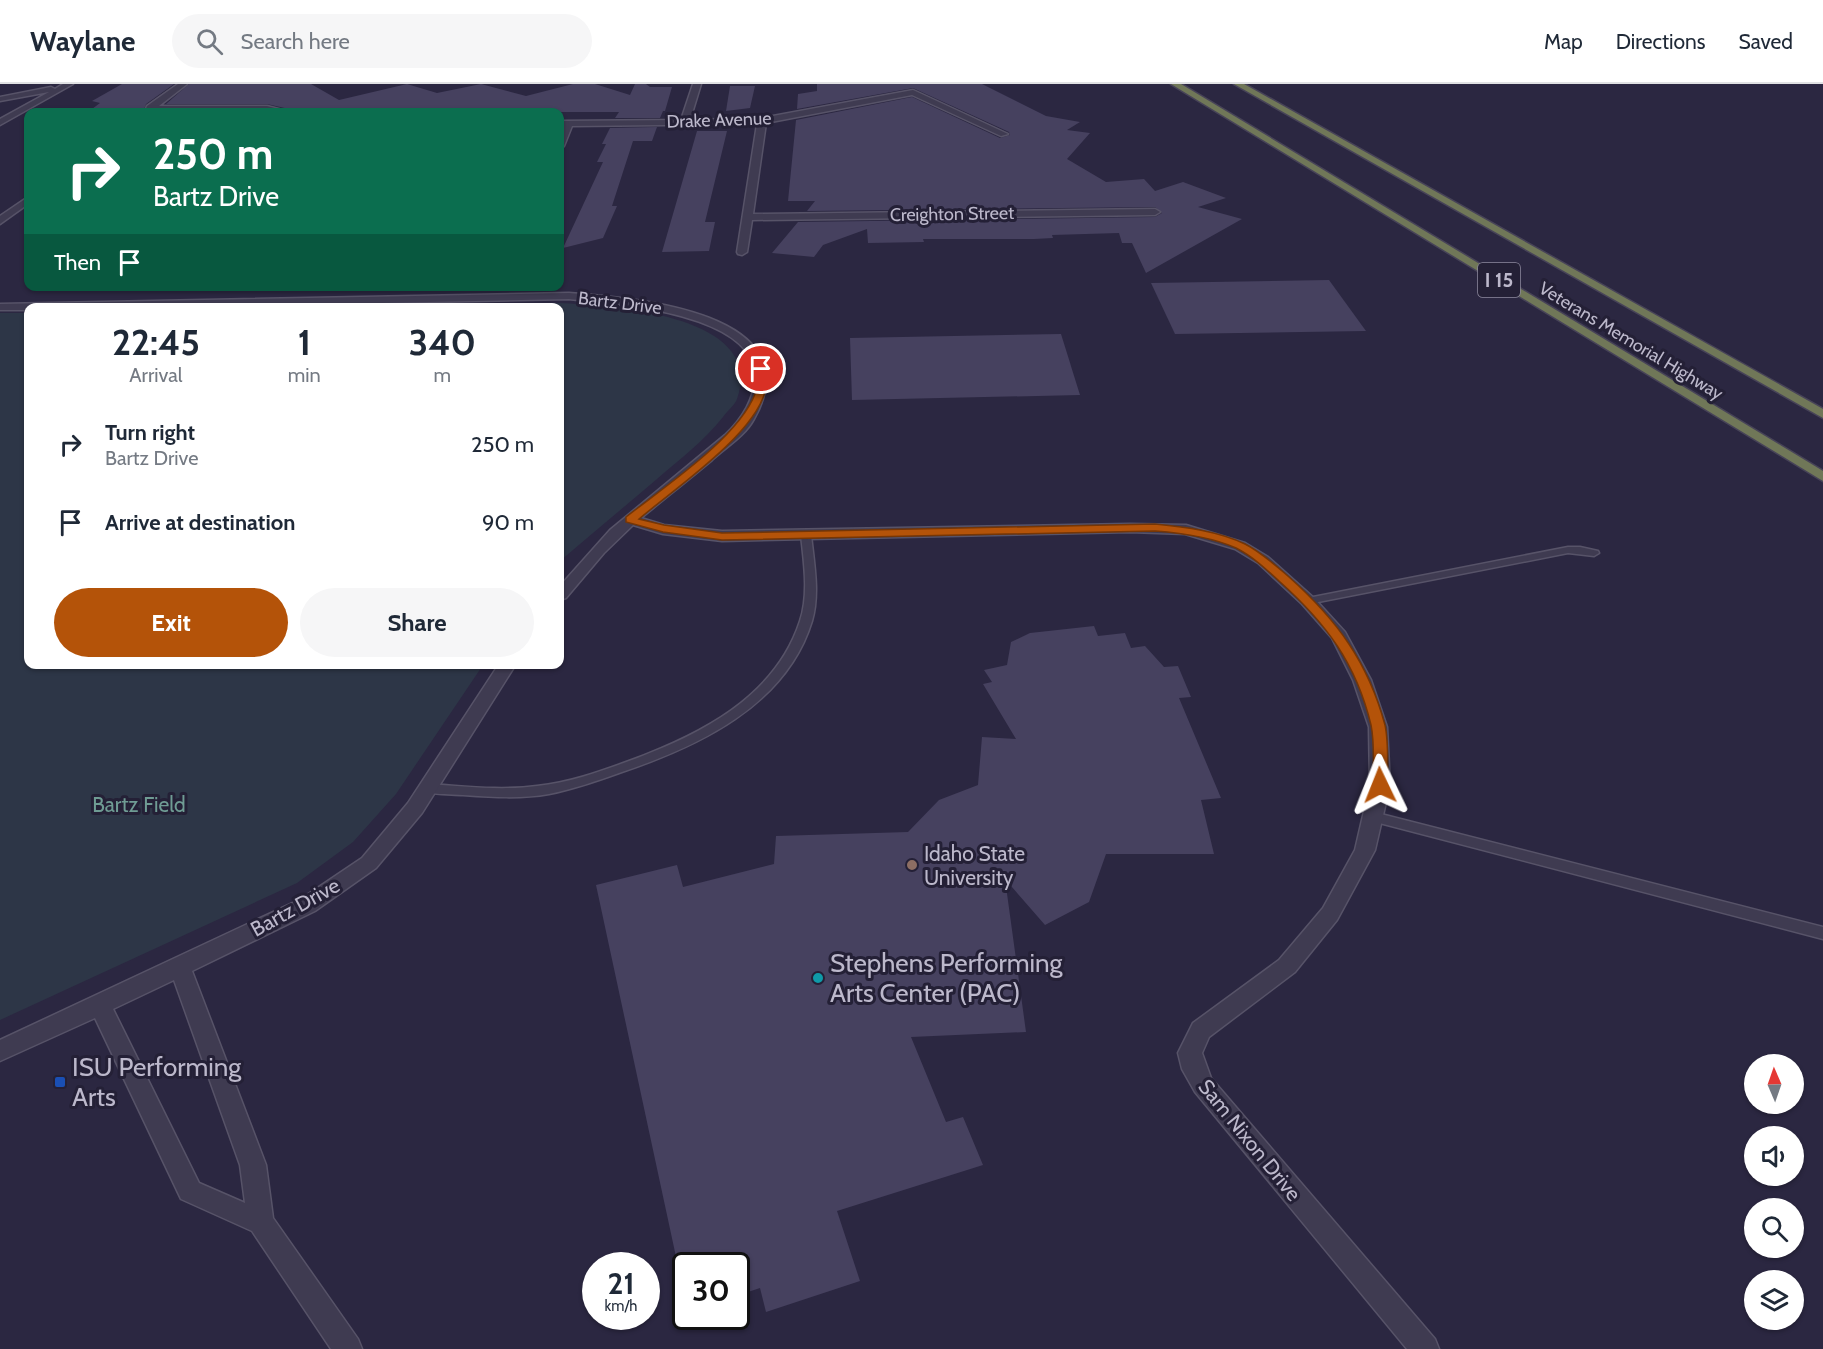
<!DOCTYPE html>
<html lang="en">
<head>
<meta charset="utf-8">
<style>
  :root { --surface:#fff; --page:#f6f6f7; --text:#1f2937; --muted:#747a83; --line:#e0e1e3; --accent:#b45309 }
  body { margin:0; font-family:Cabin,sans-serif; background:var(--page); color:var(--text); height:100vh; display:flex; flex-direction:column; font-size:22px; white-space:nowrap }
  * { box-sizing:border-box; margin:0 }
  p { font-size:20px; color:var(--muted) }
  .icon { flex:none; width:33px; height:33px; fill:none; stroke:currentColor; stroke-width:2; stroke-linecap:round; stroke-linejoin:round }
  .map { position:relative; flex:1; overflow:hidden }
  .drawer { position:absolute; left:24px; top:219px; width:540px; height:366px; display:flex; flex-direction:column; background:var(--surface); border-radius:12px; box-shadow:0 2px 4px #0004 }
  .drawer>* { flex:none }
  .top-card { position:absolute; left:24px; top:24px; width:540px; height:183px; border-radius:12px; box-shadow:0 2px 4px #0004; background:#0b6e4f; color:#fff; overflow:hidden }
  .needle { width:39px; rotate:358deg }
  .tools { position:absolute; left:1744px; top:970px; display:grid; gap:12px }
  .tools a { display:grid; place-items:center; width:60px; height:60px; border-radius:50%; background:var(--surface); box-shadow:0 2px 4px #0004; font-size:30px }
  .speed { position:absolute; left:582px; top:1168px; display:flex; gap:12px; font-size:30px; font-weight:700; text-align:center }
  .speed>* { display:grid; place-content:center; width:78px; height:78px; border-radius:50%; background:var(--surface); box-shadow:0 2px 4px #0004; line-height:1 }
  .speed small { font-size:15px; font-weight:400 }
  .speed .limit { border:3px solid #111; border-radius:9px; background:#fff; color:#111 }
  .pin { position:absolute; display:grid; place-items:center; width:51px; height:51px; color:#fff; margin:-26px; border:3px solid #fff; border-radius:50%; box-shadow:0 2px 6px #0007 }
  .me { position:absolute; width:66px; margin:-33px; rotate:358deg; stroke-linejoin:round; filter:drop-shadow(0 0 4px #0008) }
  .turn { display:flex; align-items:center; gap:21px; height:126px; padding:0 30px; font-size:27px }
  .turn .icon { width:78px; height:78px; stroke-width:2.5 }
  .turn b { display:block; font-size:42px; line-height:51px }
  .then { display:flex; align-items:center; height:57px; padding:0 30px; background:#0003; gap:12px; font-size:22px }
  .eta { display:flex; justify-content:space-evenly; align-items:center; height:102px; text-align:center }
  .eta b { font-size:36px; font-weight:700; line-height:42px }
  .button { display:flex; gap:12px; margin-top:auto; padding:12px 30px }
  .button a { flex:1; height:69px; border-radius:36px; background:var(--accent); color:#fff; font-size:24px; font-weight:700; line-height:69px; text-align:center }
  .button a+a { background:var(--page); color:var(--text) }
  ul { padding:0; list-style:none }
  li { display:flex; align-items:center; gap:18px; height:78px; padding:0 30px }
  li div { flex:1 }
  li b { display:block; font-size:22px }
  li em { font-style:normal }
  header { display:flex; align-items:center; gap:36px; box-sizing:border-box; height:84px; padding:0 30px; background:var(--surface); border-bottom:2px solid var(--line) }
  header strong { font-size:28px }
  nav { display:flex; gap:33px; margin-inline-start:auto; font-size:21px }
  .search { width:420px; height:54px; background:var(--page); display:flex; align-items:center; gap:15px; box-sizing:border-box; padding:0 21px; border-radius:33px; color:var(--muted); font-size:22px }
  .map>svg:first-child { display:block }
  .green { fill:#2d3647 }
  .building { fill:#46415f }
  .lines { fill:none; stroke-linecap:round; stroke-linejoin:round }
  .service-casing { stroke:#575368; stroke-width:3 }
  .minor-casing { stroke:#575368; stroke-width:3 }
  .motorway-casing { stroke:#474358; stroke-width:3 }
  .service { fill:#3f3b51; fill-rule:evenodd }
  .minor { fill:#3f3b51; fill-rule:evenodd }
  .motorway { fill:#707758; fill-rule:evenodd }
  .route { fill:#b45309; stroke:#753606; stroke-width:1.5 }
  .education-dot { fill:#8d6e63; stroke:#242036; stroke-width:2 }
  .culture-dot { fill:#0f9aa8; stroke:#242036; stroke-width:2 }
  .transit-dot { fill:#1a4fb4; stroke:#242036; stroke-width:2 }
  .labels { text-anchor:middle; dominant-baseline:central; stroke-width:6; stroke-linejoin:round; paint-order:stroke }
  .far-street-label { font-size:18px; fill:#bcb8cb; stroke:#242036 }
  .shield { fill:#242036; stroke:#8e8a9e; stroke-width:1.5 }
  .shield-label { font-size:20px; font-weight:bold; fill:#bcb8cb }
  .park-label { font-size:21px; fill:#6f9c94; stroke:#242036 }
  .poi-label { font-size:21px; fill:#bcb8cb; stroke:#242036; text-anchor:start }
  .street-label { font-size:21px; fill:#bcb8cb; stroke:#242036 }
  .near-poi-label { font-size:26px; fill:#bcb8cb; stroke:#242036; text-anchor:start }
</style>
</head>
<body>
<header>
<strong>Waylane</strong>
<div class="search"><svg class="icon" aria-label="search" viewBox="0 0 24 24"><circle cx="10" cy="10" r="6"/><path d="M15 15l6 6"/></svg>Search here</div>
<nav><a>Map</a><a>Directions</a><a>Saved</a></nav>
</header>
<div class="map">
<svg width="1823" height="1265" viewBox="0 0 1823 1265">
  <rect width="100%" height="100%" fill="#2b2741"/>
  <g class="green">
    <path d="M560,219c51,3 207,11 177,96 -2,6 -10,12 -14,18 -19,24 -43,42 -66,62 -32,27 -65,55 -97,82v-253l-247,-1z"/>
    <polygon points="0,229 28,229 28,580 483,581 396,710 353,758 297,799 0,936"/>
  </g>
  <g class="building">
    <polygon points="122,0 174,0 146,20 143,28 88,28 100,19 92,17"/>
    <polygon points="189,0 311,0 339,16 407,0 437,9 481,0 526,12 573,0 595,0 630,11 635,0 646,0 650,3 672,3 665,27 663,27 660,34 615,34 619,28 328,28 327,25 289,25 267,20 166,20"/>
    <polygon points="817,0 982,0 1046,32 1080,38 1067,46 1090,49 1067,75 1106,98 1144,95 1155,107 1183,98 1226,114 1198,123 1242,135 1146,189 1132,159 1122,159 1119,149 1052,151 1053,154 1034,155 923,155 924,158 868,159 867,145 823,161 814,173 772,169 798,138 1155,133 1162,129 1155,123 807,127 815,117 788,117 796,36 912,13 1000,54 1010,51 1009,48 913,4 797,25 798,10 817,7"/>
    <polygon points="730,2 755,2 750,24 726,27"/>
    <polygon points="657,43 652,57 633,57 612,122 617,122 603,154 563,164 603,78 597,78 606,60 602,60 610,44"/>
    <polygon points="697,47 727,47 705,138 715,138 709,167 662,168"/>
    <polygon points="1329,196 1366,247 1175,250 1151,199"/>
    <polygon points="1061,250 1080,311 852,316 850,254"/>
    <polygon points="1094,542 1098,552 1125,549 1131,564 1145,562 1164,583 1178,582 1191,613 1179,614 1221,714 1201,716 1214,770 1106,770 1089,818 1045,841 1005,795 1026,948 911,953 946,1038 963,1033 983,1081 837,1127 860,1197 766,1228 760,1204 736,1212 736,1182 678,1182 596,801 677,781 683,803 774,780 776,752 908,748 939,716 978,701 982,653 1016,655 983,600 992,598 984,586 1007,581 1011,558 1030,549"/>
  </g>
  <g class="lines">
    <defs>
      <g id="service">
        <path d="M806,448l5,3c3,28 9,59 1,86 -26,85 -115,126 -193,152 -22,8 -46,16 -70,21 -28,5 -57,3 -86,1 -13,-1 -28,0 -41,-4l-1,-3 1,-3 5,-1c36,2 73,7 110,2 31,-3 62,-14 92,-25 70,-26 146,-63 171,-140 9,-27 4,-58 1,-86z"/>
        <polygon points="1568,463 1580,463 1598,467 1599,469 1594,472 1568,469 1308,520 1303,517 1308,514"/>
        <polygon points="1373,728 1823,843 1823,855 1368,736 1366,733 1368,730"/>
      </g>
      <g id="minor">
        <polygon points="63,0 73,0 0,41 0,35 49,8 0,17 0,13 51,3 55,5"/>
        <polygon points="178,0 187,0 159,22 267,22 290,28 145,28 147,22"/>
        <polygon points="693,0 701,0 690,36 762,34 913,6 1008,50 1001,52 912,11 766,39 753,130 1155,125 1160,128 1155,131 752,136 747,168 742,171 738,170 737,168 757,40 572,42 564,62 560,65 560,53 564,43 560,42 560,37 681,36"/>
        <polygon points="28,113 28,120 0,140 0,132"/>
        <path d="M569,209c66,5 245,19 185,126 -9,17 -28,28 -42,41 -24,20 -48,39 -71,58l23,7 58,6 408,-7 56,1 59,18 23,14 46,41 31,34 26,48 16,47 3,58 -15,65 -38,70 -42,52 -86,65 -7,16 9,25 224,261 4,10h-32l-212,-257 -13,-23 -4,-16 15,-30 86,-63 44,-52 32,-58 15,-65 -1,-58 -16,-47 -21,-42 -30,-34 -44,-41 -23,-14 -50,-15 -55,-2 -408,9 -59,-7 -30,-9 -29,28 -38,45 -6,2v-14l50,-56 115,-95c15,-14 33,-39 28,-60 -1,-6 -1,-14 -3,-18 -25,-45 -135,-54 -181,-58l-418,9h-123v2h-28v-6z"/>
        <path d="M499,580h17l-94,149 -46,55 -61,43 -123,60 74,194 7,53 85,121 4,10h-31l-79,-118 -71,-32 -86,-181 -95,43v-21l301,-141 61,-41 46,-55zM174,896l66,185 5,38 -46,-20 -86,-174z"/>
      </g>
      <g id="motorway">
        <polygon points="1171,0 1181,0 1823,387 1823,397"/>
        <polygon points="1234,0 1244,0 1823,325 1823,334"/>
      </g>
    </defs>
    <use href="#service" class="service-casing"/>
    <use href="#minor" class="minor-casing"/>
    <use href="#motorway" class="motorway-casing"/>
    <use href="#service" class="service"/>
    <use href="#minor" class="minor"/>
    <use href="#motorway" class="motorway"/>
  </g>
  <path class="route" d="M758,283l8,2c0,7 1,17 -1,23 -12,44 -91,97 -126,127l25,6 58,8 433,-9c30,3 63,7 90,20 16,8 30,21 44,33 48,43 79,85 96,148 4,18 2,41 3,60l-3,3 -5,2 -7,-5c0,-19 2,-41 -2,-60 -15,-62 -45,-102 -92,-144 -13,-12 -27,-25 -43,-33 -25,-11 -54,-15 -81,-17l-433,9 -59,-8 -37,-10v-5c38,-30 112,-79 129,-123 3,-8 0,-18 3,-27z"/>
  <circle class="education-dot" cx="912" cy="781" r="6"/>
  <circle class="culture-dot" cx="818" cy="894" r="6"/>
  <rect class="transit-dot" x="54" y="992" width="12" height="12" rx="3"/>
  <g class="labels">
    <g class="far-street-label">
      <text transform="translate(719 36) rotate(-2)">Drake Avenue</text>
      <text transform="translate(952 130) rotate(-1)">Creighton Street</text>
      <text transform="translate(620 219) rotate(7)">Bartz Drive</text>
      <text transform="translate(1631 257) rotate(31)">Veterans Memorial Highway</text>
    </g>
    <rect class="shield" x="1478" y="179" width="42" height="34" rx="4.5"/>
    <g class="shield-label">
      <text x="1499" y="196">I 15</text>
    </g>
    <g class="park-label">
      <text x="139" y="720">Bartz Field</text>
    </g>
    <g class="poi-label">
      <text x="924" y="769">Idaho State<tspan x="924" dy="24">University</tspan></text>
    </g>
    <g class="street-label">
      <text transform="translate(295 823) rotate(-29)">Bartz Drive</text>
      <text transform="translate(1250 1056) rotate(51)">Sam Nixon Drive</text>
    </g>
    <g class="near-poi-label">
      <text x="830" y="879">Stephens Performing<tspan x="830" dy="30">Arts Center (PAC)</tspan></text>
      <text x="72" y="983">ISU Performing<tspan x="72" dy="30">Arts</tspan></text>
    </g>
  </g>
</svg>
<div class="tools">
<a><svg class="needle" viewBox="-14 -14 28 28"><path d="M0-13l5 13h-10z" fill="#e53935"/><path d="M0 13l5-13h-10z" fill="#747a83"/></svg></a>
<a><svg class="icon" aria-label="sound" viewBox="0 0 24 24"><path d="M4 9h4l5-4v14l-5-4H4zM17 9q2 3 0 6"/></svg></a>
<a><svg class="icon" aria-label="search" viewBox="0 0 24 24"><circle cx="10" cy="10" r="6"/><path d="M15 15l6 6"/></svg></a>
<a><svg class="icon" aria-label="layers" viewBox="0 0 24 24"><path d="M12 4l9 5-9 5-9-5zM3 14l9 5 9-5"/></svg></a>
</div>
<div class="speed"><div>21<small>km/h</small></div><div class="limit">30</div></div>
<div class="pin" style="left:761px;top:285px;background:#d93025"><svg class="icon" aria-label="arrive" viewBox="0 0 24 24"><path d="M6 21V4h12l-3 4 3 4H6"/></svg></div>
<svg class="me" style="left:1380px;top:701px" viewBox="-20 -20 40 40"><path d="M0-17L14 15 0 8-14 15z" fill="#b45309" stroke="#fff" stroke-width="4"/></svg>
<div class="top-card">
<div class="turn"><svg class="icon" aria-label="right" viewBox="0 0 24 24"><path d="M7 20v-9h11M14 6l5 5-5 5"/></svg><div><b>250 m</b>Bartz Drive</div></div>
<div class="then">Then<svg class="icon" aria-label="arrive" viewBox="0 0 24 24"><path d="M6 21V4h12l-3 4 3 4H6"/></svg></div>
</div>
<section class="drawer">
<div class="eta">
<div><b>22:45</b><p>Arrival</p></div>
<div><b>1</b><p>min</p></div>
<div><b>340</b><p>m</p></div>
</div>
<ul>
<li><svg class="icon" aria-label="right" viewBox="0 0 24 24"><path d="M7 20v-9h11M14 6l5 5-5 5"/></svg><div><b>Turn right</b><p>Bartz Drive</p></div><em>250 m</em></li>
<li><svg class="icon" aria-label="arrive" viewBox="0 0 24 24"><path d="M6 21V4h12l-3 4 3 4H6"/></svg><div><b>Arrive at destination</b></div><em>90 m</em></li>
</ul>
<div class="button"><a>Exit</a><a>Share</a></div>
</section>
</div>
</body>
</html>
